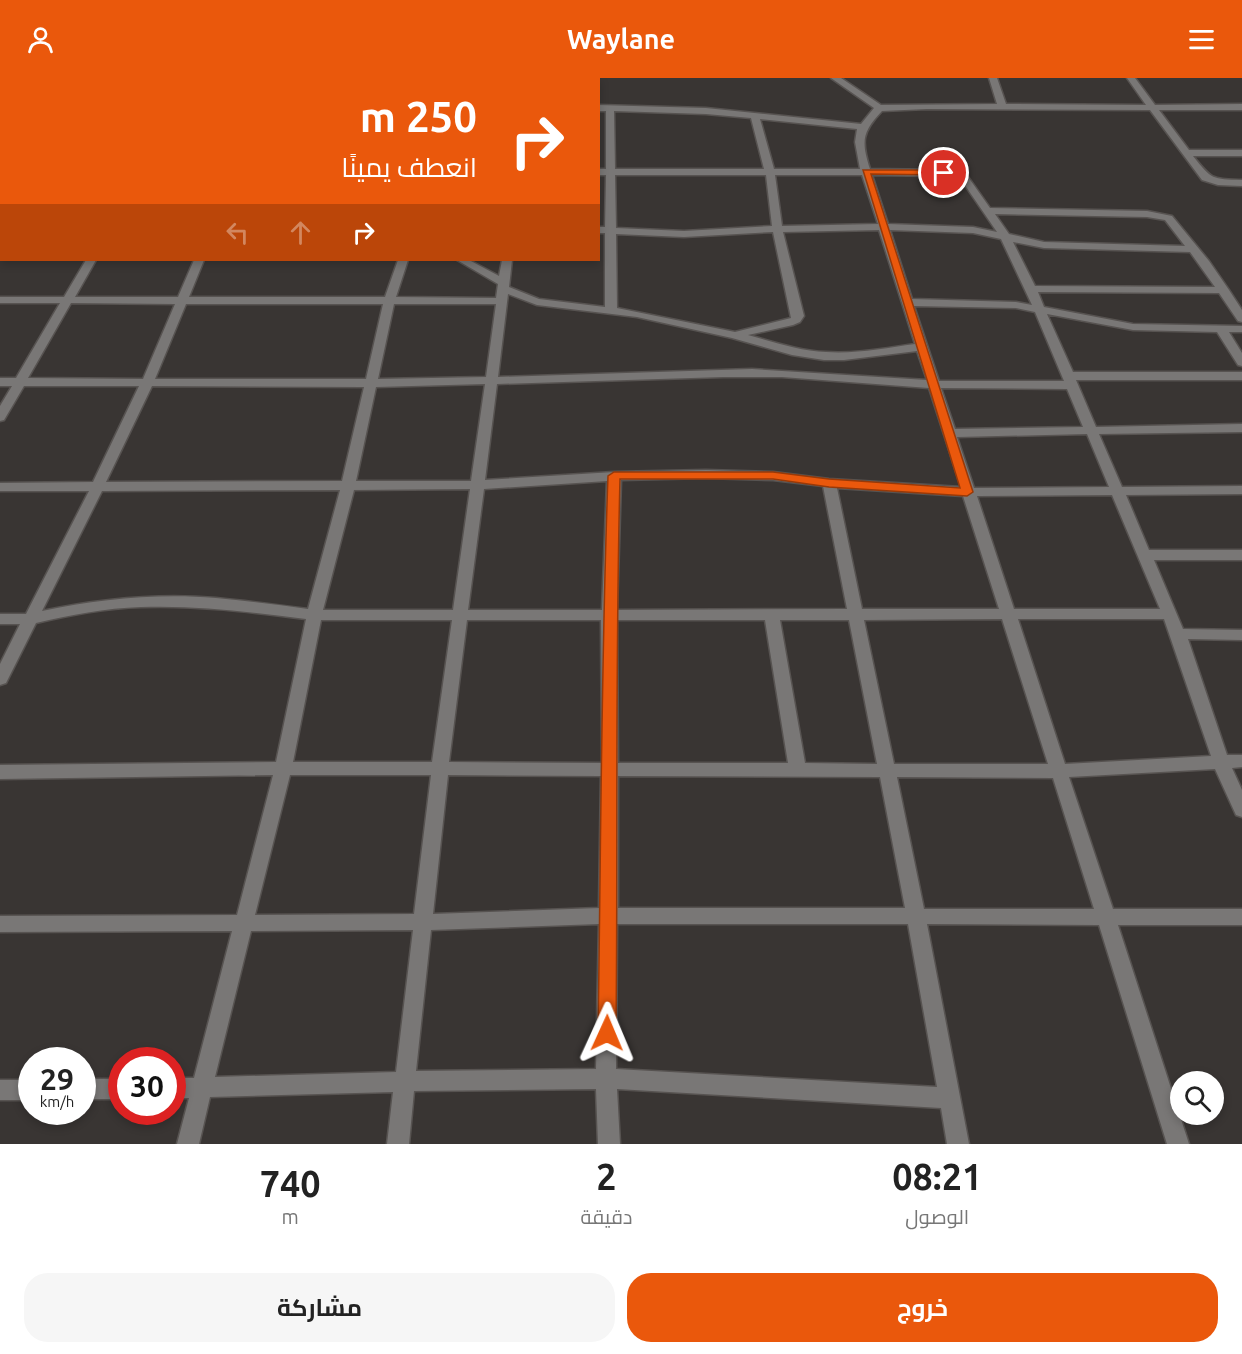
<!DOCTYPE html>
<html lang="ar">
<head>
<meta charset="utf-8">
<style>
  :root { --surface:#fff; --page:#f6f6f6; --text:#222; --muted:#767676; --accent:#ea580c }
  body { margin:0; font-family:Ubuntu,Cairo,sans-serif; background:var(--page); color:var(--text); direction:rtl; height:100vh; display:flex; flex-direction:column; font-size:22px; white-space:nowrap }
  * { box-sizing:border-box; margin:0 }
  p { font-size:20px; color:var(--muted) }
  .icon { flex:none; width:33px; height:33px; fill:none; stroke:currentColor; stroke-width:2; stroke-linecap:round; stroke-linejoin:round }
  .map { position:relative; height:1066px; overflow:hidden; direction:ltr }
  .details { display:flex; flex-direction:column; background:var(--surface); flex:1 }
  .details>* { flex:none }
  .guide { position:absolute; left:0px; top:0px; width:600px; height:183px; box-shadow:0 3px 9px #0003; direction:rtl; background:#ea580c; color:#fff; overflow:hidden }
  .tools { position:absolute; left:1170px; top:993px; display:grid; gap:12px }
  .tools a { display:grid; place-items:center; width:54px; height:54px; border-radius:50%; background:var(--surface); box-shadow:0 3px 9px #0003; font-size:30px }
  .speed { position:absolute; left:18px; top:969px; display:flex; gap:12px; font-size:30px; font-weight:700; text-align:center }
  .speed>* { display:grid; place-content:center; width:78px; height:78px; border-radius:50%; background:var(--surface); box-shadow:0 3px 9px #0003; line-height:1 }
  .speed small { font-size:15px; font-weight:400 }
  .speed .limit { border:9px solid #d22; background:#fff; color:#111 }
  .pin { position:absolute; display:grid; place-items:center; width:51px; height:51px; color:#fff; margin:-26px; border:3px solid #fff; border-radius:50%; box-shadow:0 2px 6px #0007 }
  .me { position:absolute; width:66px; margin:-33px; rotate:1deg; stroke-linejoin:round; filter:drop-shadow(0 0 4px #0008) }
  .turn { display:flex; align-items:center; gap:21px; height:126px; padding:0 24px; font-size:27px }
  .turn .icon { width:78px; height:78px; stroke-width:2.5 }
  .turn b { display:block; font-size:42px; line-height:51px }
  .lanes { display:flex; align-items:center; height:57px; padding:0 24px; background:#0003; justify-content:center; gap:30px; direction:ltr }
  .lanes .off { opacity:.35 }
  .eta { display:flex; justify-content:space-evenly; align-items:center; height:102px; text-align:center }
  .eta b { font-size:36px; font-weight:700; line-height:42px }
  .primary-button { display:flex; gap:12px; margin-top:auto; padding:12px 24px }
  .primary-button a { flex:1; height:69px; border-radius:24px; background:var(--accent); color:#fff; font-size:24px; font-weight:700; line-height:69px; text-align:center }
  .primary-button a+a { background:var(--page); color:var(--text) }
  header { display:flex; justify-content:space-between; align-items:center; height:78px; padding:0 24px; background:var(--accent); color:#fff; font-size:27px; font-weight:700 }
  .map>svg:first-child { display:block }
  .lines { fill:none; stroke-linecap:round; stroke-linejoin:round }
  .minor-casing { stroke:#575351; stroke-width:3 }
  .minor { fill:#797776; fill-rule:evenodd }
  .route { fill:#ea580c; stroke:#983908; stroke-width:1.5 }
</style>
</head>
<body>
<header><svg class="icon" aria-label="menu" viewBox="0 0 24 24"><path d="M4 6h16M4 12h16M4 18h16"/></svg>Waylane<svg class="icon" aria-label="person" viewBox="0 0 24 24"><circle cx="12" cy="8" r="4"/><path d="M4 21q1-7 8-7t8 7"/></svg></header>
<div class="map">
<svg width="1242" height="1066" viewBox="0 0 1242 1066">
  <rect width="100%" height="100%" fill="#393533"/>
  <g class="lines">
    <defs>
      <g id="minor">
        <polygon points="193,0 201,0 192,2"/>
        <rect x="269" y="0" width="8" height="2"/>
        <polygon points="523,0 531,0 522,2"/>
        <path d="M831,0h10l40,27 116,-1 -8,-26h8l9,26 140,1 -19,-27h8l20,27 87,-1v6h-83l30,40h53v6h-49c19,24 19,23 49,24v6l-24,-1 -16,-5 -52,-70 -223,-1 -45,2c-20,21 -21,30 -12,58l74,1 22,4 24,34 157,3 25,5 37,45 20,29 13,20v12l-4,-1 -19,-28 -181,-1 6,15 89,17 109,2v6h-13l13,21v13l-4,-1 -21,-33 -84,-2 -86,-16 26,58h169v8h-166l20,47 146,-3v8l-143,2 23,53 120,-1v8l-116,1 23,55h93v10h-88l29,69 59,1v10l-54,-1 39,116h15v12l-10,1 10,22v27l-6,-2 -21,-46 -146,8 44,132h129v16h-124l71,219h-22l-68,-219 -172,-1 42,220h-22l-6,-36 -324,-19 3,55h-22l-2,-55 -182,2 -5,53h-22l6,-52 -183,5 -11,47h-22l12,-46h-17v-20h22l38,-147 -232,1v-16l237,-1 36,-140 -273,4v-14l276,-3 30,-143c-55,-7 -110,-14 -165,-12 -36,1 -70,8 -105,16l-30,60 -6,2v-21l20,-40h-20v-10h26l63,-123h-89v-8l93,-1 46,-96h-115l-20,34 -4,1v-15l12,-20h-12v-8h16l44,-75h-60v-6h64l22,-37h10l-21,37h103l16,-37h10l-15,37h196l13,-37h10l-12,37 100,1 2,-14 -41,-24h12l30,16 3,-16h10l-3,27 30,12 66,8v-74h-7v-6h7l1,-52h-8v-6h8v-58h-8v-6l108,3 155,16 13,-16zM614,33l92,3 45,4 13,51h-149zM760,41l97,10 -2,13 5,27h-86zM615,97h151l6,51 -88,5 -68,-3zM775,97h87l16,49 -96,2zM872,97l72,1 16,2 37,54 -24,-5 -85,-3zM995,136l152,3 18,3 20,26 -141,-4 -35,-8zM879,152l36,114c-29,4 -59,10 -89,8 -26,-1 -52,-10 -78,-17l45,-10 7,-3 4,-6 -21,-84zM890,152l83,3 28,6 31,66 -16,-3 -104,-3zM773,154l18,86 -56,14 -118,-24 -1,-74 68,3zM1013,164l31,6 146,4 25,35 -180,-1zM508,216l29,11 100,12 95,21 60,17 32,5h20l73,-9 10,29 -175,-11 -254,8zM71,225l104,1 -32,75 -115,-1zM186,226h197l-17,75h-211zM394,226h102l-10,73 -108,2zM914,228l102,2 19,4 29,69h-125zM723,299h59l147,11 32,99 -132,-8 -56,-7 -67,-2 -92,2 -129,8 12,-96zM485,306l-14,97h-115l20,-94zM152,308l212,1 -22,94 -236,1zM941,310l126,1 16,38 -128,2zM1087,356l22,53 -135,1 -17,-51zM706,400l67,2 50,6 24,123 -230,1 4,-130zM607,403l-5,129h-134l16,-121zM837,410l126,8 36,113h-137zM470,411l-17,121h-130l31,-120zM340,412l-32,119c-30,-4 -61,-8 -92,-11 -58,-5 -117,1 -174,13l60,-120zM1112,417l48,114h-146l-37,-113zM1002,541l46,145h-154l-30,-144zM1018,541h146l47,137 -146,8zM321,542h131l-20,142h-139zM467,542h134l1,143 -153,-1zM617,542h148l23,143h-170zM780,542h69l28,144 -72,-1zM290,697h141l-17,139 -159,1zM448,697l153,1 -2,132 -166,6zM618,698l262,1 25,131h-287zM897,699l156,1 41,131h-170zM599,846l-3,145 -180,2 15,-141zM617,846h291l29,163 -321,-18zM413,852l-17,142 -181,5 36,-146z"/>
        <polygon points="0,25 2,26 2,32 0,31"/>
        <polygon points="0,38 2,39 2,45 0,44"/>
        <polygon points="2,49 2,56 0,57 0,50"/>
        <rect x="0" y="91" width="2" height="6"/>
        <rect x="0" y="148" width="2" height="6"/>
        <rect x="82" y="1001" width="40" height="20"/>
        <rect x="0" y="1002" width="32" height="20"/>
      </g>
    </defs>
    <use href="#minor" class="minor-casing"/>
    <use href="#minor" class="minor"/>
  </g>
  <path class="route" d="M863,92h81l4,3 -4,2 -73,-1 102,318 -6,4 -138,-9 -56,-8h-153c-5,185 -2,369 -4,554l-2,6 -7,2 -6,-2 -3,-6c3,-186 3,-372 10,-557l6,-4h159l56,7 131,9z"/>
</svg>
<div class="tools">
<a><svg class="icon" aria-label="search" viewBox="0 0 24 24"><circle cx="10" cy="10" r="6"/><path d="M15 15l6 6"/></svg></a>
</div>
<div class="speed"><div>29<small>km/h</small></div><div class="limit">30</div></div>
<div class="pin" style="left:944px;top:95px;background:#d93025"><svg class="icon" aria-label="arrive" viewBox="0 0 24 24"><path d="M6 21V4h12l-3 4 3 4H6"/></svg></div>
<svg class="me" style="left:607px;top:955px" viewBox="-20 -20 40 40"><path d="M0-17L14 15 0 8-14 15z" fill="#ea580c" stroke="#fff" stroke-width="4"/></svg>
<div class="guide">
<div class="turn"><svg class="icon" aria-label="right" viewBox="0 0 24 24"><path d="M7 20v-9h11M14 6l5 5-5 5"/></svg><div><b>250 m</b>انعطف يمينًا</div></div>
<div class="lanes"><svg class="icon off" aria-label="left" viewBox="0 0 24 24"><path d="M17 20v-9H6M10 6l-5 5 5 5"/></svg><svg class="icon off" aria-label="ahead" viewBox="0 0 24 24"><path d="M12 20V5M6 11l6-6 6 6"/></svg><svg class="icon" aria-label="right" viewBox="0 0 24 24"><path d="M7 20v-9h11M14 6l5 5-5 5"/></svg></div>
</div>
</div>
<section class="details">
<div class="eta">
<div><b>08:21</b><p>الوصول</p></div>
<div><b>2</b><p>دقيقة</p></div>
<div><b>740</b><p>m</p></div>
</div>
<div class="primary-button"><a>خروج</a><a>مشاركة</a></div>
</section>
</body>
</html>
